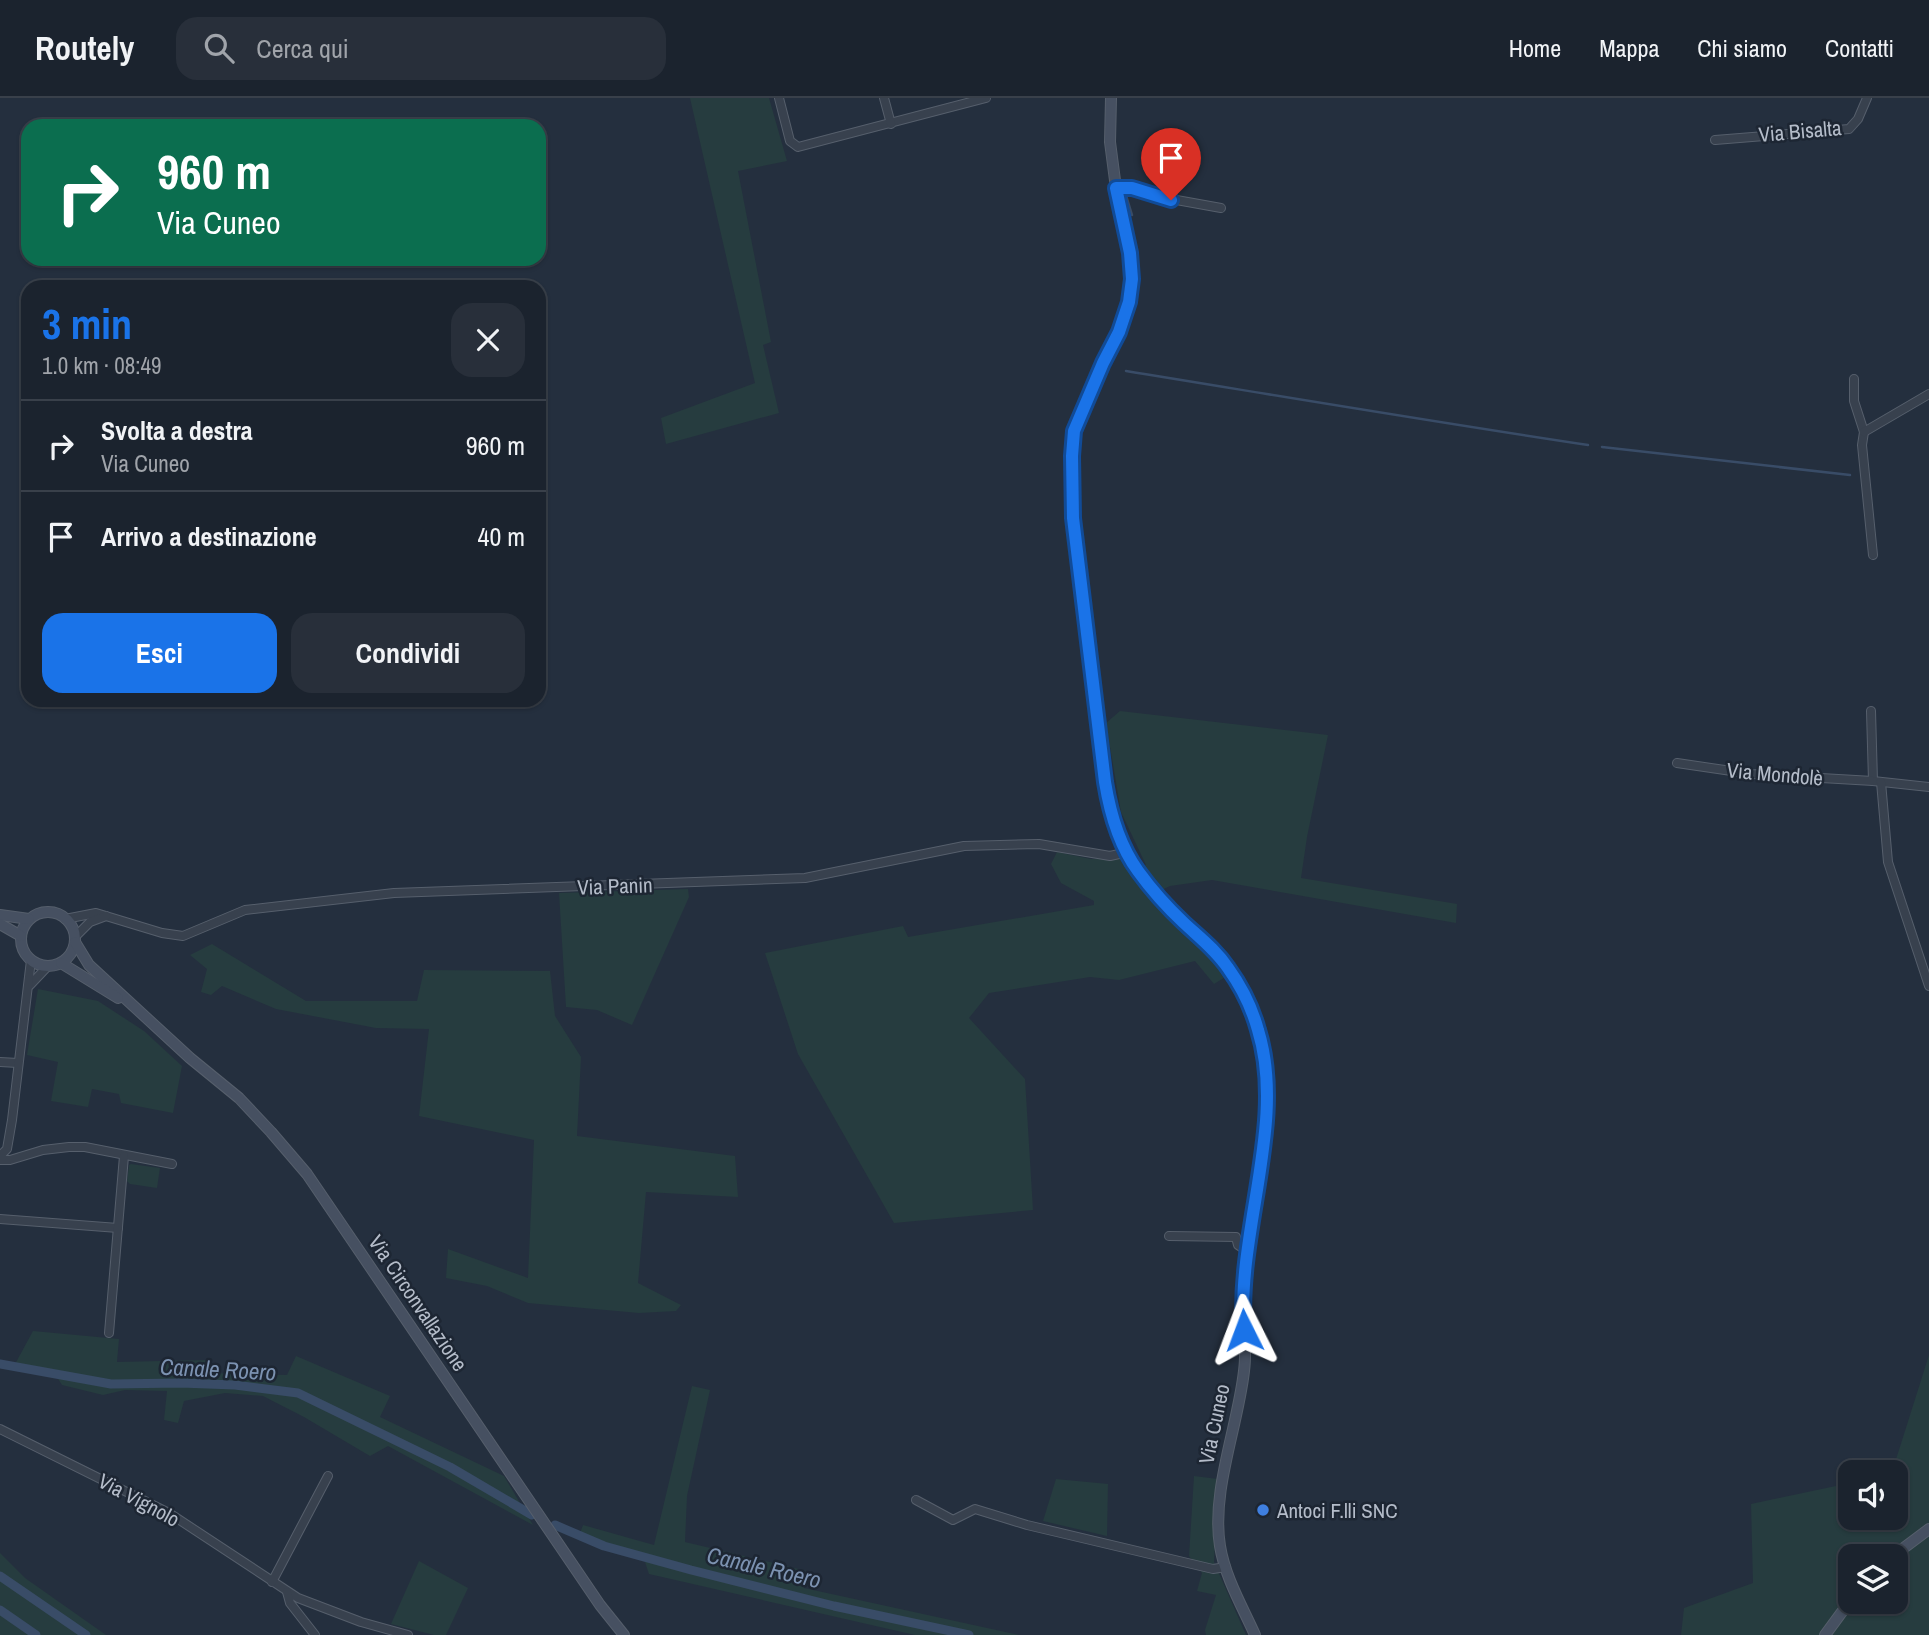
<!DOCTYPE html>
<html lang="it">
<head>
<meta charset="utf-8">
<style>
  :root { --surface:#1b232e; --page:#282f3a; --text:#f1f3f6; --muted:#a0a4aa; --line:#39404a; --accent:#1a73e8 }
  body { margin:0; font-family:"Archivo Narrow",sans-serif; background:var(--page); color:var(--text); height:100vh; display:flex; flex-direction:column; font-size:26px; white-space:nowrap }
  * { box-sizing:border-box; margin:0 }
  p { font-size:23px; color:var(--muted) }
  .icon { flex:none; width:38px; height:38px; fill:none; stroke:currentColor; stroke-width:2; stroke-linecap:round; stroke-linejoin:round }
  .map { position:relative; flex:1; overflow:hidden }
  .drawer { position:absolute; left:21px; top:182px; width:525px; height:427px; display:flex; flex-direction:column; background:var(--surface); border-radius:21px; box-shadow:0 2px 5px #0004,0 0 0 2px var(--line) }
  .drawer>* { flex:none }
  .banner { position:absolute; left:21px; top:21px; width:525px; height:147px; border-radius:21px; box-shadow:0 2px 5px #0004,0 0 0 2px var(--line); background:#0b6e4f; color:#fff; overflow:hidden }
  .tools { position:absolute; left:1838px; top:1362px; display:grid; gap:14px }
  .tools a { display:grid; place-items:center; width:70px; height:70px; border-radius:14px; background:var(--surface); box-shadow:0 2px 5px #0004,0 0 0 2px var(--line); font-size:35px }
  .pin { position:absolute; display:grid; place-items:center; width:60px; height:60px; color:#fff; margin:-72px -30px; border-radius:50% 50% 50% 0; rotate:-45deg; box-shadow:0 0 7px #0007 }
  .pin .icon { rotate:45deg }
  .me { position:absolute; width:77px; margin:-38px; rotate:357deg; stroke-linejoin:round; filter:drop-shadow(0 0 5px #0008) }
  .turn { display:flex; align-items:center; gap:24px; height:147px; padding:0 21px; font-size:32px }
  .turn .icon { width:91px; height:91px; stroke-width:2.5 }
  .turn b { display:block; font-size:49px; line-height:60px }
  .round { display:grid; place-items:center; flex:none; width:74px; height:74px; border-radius:21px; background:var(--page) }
  .summary { display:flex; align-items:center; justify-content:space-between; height:119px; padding:0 21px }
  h1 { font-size:42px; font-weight:800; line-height:52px; color:var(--accent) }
  .button { display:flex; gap:14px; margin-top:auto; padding:14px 21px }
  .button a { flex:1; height:80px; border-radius:21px; background:var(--accent); color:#fff; font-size:28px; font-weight:800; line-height:80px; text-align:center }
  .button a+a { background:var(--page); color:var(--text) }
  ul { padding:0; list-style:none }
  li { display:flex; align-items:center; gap:21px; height:91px; padding:0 21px; border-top:2px solid var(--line) }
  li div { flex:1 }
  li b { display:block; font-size:26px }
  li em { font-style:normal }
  header { display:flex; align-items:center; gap:42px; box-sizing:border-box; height:98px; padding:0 35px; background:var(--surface); border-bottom:2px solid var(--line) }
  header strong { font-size:33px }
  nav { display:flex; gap:38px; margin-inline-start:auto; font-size:24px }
  .search { width:490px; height:63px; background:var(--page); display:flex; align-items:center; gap:18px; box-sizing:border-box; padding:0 24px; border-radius:21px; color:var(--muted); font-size:26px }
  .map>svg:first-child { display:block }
  .green { fill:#263c3f; fill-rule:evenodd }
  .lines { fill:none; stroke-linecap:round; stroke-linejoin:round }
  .stream { stroke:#394c67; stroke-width:2.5 }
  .canal { stroke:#394c67; stroke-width:9 }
  .street-casing { stroke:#565f6c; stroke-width:10 }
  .secondary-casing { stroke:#565f6c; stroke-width:12 }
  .street { stroke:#38414e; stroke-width:8 }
  .secondary { stroke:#465061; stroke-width:10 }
  .route-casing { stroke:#114b97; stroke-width:18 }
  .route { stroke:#1a73e8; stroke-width:12 }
  .shop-dot { fill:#3f7fe0; stroke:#1d2633; stroke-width:2.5 }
  .labels { text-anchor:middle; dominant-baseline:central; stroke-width:5; stroke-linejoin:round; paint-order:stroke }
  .street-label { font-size:21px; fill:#b4bcc9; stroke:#1d2633 }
  .poi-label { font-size:21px; fill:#b4bcc9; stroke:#1d2633; text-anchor:start }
  .water-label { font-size:23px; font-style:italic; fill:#7c92b1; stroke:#1d2633 }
</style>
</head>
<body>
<header>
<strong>Routely</strong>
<div class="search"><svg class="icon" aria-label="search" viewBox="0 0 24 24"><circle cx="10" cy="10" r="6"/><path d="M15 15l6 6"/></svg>Cerca qui</div>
<nav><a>Home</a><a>Mappa</a><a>Chi siamo</a><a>Contatti</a></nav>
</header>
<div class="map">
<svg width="1929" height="1537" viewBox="0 0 1929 1537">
  <rect width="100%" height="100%" fill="#242f3e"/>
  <g class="green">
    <polygon points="690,0 769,0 787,63 738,73 771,244 763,247 779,315 666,346 661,320 755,285"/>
    <polygon points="1120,613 1328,637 1307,739 1301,780 1457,806 1456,825 1212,782 1170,788 1151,797 1197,843 1227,878 1214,886 1195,863 1119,882 1090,879 989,895 969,920 1025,981 1033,1112 894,1125 798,956 765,855 903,828 908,839 1094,807 1094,803 1061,785 1051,766 1057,754 1091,761 1123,761 1130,771 1146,767 1121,714 1106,625"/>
    <polygon points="688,791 689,799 632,927 597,912 566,909 559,795"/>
    <polygon points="212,846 306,903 417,903 424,872 550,873 555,918 581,959 577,1038 735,1058 738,1099 646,1094 638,1185 681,1207 676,1213 639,1215 528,1205 487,1188 446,1180 448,1151 528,1180 534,1042 419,1018 429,931 376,930 276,911 222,888 211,897 201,894 207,871 190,857"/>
    <polygon points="38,891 98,903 144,933 182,968 173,1015 121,1005 119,996 92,991 88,1009 51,1003 58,964 27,957"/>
    <polygon points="131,1066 160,1070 157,1090 130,1086 127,1083 129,1067"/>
    <polygon points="33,1233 119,1241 117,1264 208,1262 206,1275 287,1277 296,1258 390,1298 380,1319 504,1378 533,1427 388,1348 370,1358 304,1319 263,1298 225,1295 184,1303 178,1325 164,1322 167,1293 125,1292 103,1297 62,1287 53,1273 14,1268"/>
    <path d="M1929,1257v280h-248l3,-27 69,-25 -2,-79 99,-21v34h45v-45h-3zM1850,1458h45v45h-45z"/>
    <polygon points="692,1288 710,1292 687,1398 685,1444 807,1473 804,1490 1019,1537 915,1537 649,1476 644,1461 604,1451 578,1441 583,1427 654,1447"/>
    <polygon points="1194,1378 1218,1381 1214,1464 1246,1537 1206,1537 1205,1532 1216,1497 1197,1493 1202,1475 1189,1458"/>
    <polygon points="1056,1381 1108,1386 1107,1438 1043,1423"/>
    <polygon points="0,1455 25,1480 106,1537 0,1537"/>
    <polygon points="419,1463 468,1490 446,1537 434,1537 391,1526"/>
  </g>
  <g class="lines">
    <g class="stream">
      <polyline points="1125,94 1132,117"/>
      <path d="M1126,273c154,25 308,51 462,74"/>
      <polyline points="1602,349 1850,377"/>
    </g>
    <g class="canal">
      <polyline points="0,1266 111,1286 181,1285 235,1287 298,1295 450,1369 532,1417"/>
      <polyline points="555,1427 604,1448 691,1472 834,1508 969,1537"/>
      <polyline points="0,1478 86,1537"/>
      <polyline points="0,1512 36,1537"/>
    </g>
    <defs>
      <g id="street">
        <polyline points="779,0 790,43 798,49 986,0"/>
        <polyline points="884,0 891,26"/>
        <polyline points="1715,42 1849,31 1858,21 1867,0"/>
        <polyline points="1116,90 1132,90 1171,101 1221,110"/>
        <polyline points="1854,281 1854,303 1864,334 1862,347 1873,457"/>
        <polyline points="1864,334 1929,296"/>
        <polyline points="1871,613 1873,683 1929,689"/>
        <polyline points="1677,665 1752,676 1873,683"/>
        <polyline points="1881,684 1888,764 1929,888"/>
        <polyline points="65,821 96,815 162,835 183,838 245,812 394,795 805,780 964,748 1039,746 1110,758 1119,756 1126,751"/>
        <polyline points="75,839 90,824 106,818"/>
        <polyline points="30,887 48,868"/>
        <polyline points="0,964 18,965"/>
        <polyline points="0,1058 7,1051 12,1022 31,862"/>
        <polyline points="0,1062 10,1062 43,1052 69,1049 85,1049 172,1066"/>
        <polyline points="0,1121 118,1130"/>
        <polyline points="1169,1138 1236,1139 1238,1147 1247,1153"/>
        <polyline points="109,1235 124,1058"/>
        <polyline points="0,1331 169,1415 298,1500 361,1524 408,1537"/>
        <polyline points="916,1402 953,1422 975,1411 1027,1427 1213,1471 1226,1469"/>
        <polyline points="272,1484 328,1378"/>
        <polyline points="287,1494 290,1505 315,1537"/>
      </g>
      <g id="secondary">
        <path d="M1111,0l-1,44 6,46 14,65 2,26 -3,23 -9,30 -17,31 -29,68 -2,25 1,62 32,264c10,59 35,95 76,138 14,15 31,28 45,45 5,7 9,15 13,23 37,66 28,121 18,192 -5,34 -9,67 -14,101 -2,30 5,61 1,90 -6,55 -33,120 -24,175 5,31 22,60 35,89"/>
        <circle cx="48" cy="841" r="27"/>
        <polyline points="0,817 29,821"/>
        <polyline points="0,826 21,838"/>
        <polyline points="75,844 89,867 190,960 239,1000 271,1034 307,1076 600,1507 624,1537"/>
        <polyline points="61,865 118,900"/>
        <polyline points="1893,1458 1929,1431"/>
        <polyline points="1825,1537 1850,1503"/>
      </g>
    </defs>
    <use href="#street" class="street-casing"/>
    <use href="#secondary" class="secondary-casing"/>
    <use href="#street" class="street"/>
    <use href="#secondary" class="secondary"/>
  </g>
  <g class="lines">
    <defs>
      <path id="route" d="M1171,102l-39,-12h-16l14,65 2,26 -3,23 -10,30 -16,31 -29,68 -2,25 1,62 32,264c5,31 14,63 33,89 13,18 29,36 46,52 15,14 32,27 44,45 13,18 24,40 30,62 29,93 -22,203 -14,300"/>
    </defs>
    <use href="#route" class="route-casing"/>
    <use href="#route" class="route"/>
  </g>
  <circle class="shop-dot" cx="1263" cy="1412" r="7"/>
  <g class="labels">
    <g class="street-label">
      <text transform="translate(1800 33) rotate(-5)">Via Bisalta</text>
      <text transform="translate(1775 676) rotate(5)">Via Mondolè</text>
      <text transform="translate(615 788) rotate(-2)">Via Panin</text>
      <text transform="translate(418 1205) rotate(56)">Via Circonvallazione</text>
      <text transform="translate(1214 1326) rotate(-78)">Via Cuneo</text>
      <text transform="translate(139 1402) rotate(28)">Via Vignolo</text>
    </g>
    <g class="poi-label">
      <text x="1277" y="1412">Antoci F.lli SNC</text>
    </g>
    <g class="water-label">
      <text transform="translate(218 1271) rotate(3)">Canale Roero</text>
      <text transform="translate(764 1469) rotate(13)">Canale Roero</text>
    </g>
  </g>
</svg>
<div class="tools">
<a><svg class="icon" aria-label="sound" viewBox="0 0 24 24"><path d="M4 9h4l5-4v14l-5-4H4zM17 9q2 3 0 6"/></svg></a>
<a><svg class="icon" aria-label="layers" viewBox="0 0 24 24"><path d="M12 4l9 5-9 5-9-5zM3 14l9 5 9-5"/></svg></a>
</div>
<div class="pin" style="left:1171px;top:102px;background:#d93025"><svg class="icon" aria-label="arrive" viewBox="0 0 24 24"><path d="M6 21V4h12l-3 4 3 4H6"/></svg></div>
<svg class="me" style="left:1244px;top:1232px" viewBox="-20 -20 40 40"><path d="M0-17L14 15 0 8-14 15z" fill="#1a73e8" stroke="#fff" stroke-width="4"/></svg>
<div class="banner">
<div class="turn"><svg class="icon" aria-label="right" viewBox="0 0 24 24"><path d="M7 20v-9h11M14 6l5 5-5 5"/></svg><div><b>960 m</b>Via Cuneo</div></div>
</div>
<section class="drawer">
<div class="summary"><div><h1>3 min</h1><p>1.0 km · 08:49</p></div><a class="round"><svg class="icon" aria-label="close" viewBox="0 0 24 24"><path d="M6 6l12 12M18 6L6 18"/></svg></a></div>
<ul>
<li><svg class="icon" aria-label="right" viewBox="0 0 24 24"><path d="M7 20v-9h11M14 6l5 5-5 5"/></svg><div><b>Svolta a destra</b><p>Via Cuneo</p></div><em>960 m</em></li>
<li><svg class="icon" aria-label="arrive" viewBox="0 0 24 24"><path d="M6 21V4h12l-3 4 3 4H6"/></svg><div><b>Arrivo a destinazione</b></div><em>40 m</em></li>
</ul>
<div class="button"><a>Esci</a><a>Condividi</a></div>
</section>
</div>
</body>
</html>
